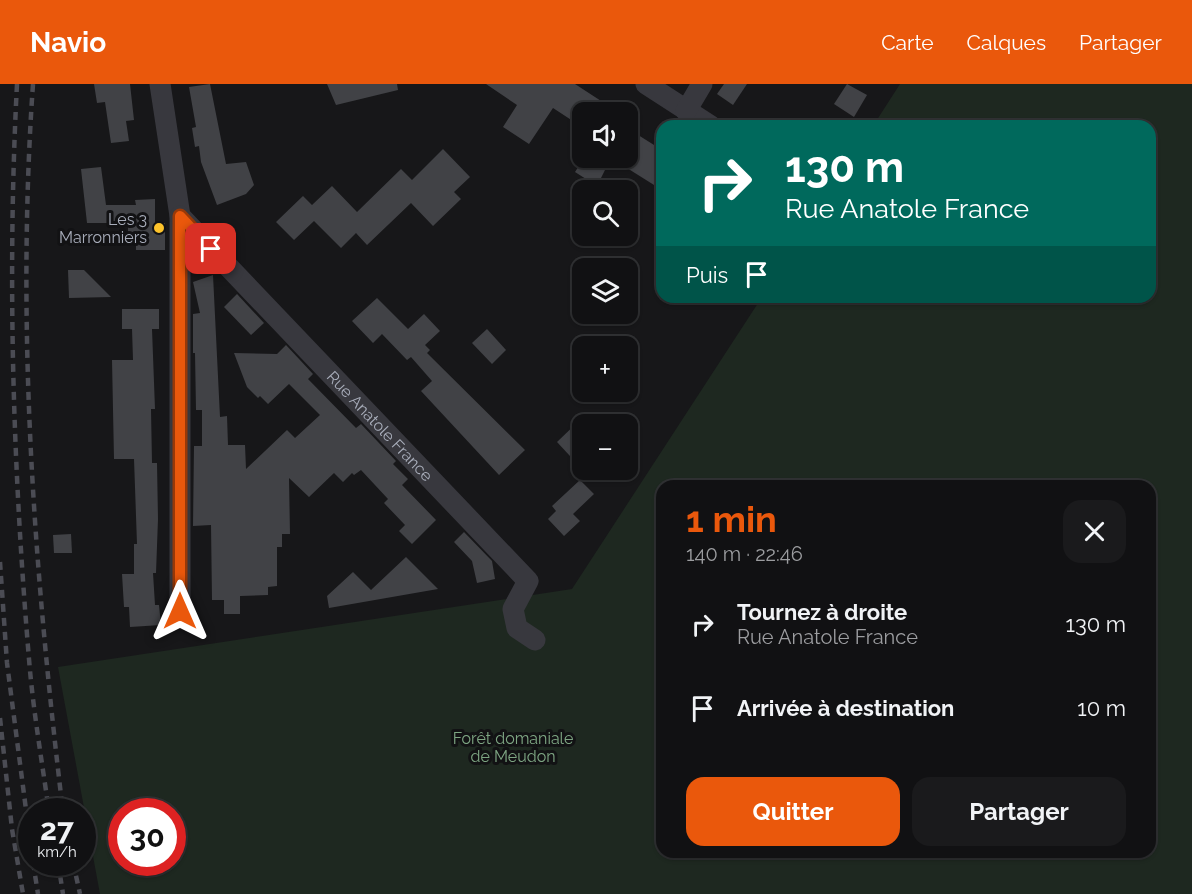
<!DOCTYPE html>
<html lang="fr">
<head>
<meta charset="utf-8">
<style>
  :root { --surface:#111113; --page:#1a1a1c; --text:#f1f3f6; --muted:#9c9da0; --line:#303133; --accent:#ea580c }
  body { margin:0; font-family:Raleway,sans-serif; background:var(--page); color:var(--text); height:100vh; display:flex; flex-direction:column; font-size:22px; white-space:nowrap }
  * { box-sizing:border-box; margin:0 }
  p { font-size:20px; color:var(--muted) }
  .icon { flex:none; width:33px; height:33px; fill:none; stroke:currentColor; stroke-width:2; stroke-linecap:round; stroke-linejoin:round }
  .map { position:relative; flex:1; overflow:hidden }
  .side { position:absolute; left:656px; top:396px; width:500px; height:378px; display:flex; flex-direction:column; background:var(--surface); border-radius:18px; box-shadow:0 2px 4px #0004,0 0 0 2px var(--line) }
  .side>* { flex:none }
  .top-card { position:absolute; left:656px; top:36px; width:500px; height:183px; border-radius:18px; box-shadow:0 2px 4px #0004,0 0 0 2px var(--line); background:#00695c; color:#fff; overflow:hidden }
  .buttons { position:absolute; left:572px; top:18px; display:grid; gap:12px }
  .buttons a { display:grid; place-items:center; width:66px; height:66px; border-radius:12px; background:var(--surface); box-shadow:0 2px 4px #0004,0 0 0 2px var(--line); font-size:30px }
  .speed { position:absolute; left:18px; top:714px; display:flex; gap:12px; font-size:30px; font-weight:700; text-align:center }
  .speed>* { display:grid; place-content:center; width:78px; height:78px; border-radius:50%; background:var(--surface); box-shadow:0 2px 4px #0004,0 0 0 2px var(--line); line-height:1 }
  .speed small { font-size:15px; font-weight:400 }
  .speed .limit { border:9px solid #d22; background:#fff; color:#111 }
  .pin { position:absolute; display:grid; place-items:center; width:51px; height:51px; color:#fff; margin:-26px; border-radius:12px; box-shadow:0 3px 9px #0006 }
  .me { position:absolute; width:66px; margin:-33px; rotate:0deg; stroke-linejoin:round; filter:drop-shadow(0 0 4px #0008) }
  .turn { display:flex; align-items:center; gap:21px; height:126px; padding:0 30px; font-size:27px }
  .turn .icon { width:78px; height:78px; stroke-width:2.5 }
  .turn b { display:block; font-size:42px; line-height:51px }
  .then { display:flex; align-items:center; height:57px; padding:0 30px; background:#0003; gap:12px; font-size:22px }
  .round { display:grid; place-items:center; flex:none; width:63px; height:63px; border-radius:18px; background:var(--page) }
  .overview { display:flex; align-items:center; justify-content:space-between; height:102px; padding:0 30px }
  h1 { font-size:36px; font-weight:700; line-height:45px; color:var(--accent) }
  .button { display:flex; gap:12px; margin-top:auto; padding:12px 30px }
  .button a { flex:1; height:69px; border-radius:18px; background:var(--accent); color:#fff; font-size:24px; font-weight:700; line-height:69px; text-align:center }
  .button a+a { background:var(--page); color:var(--text) }
  ul { padding:0; list-style:none }
  li { display:flex; align-items:center; gap:18px; height:84px; padding:0 30px }
  li div { flex:1 }
  li b { display:block; font-size:22px }
  li em { font-style:normal }
  header { display:flex; align-items:center; gap:36px; box-sizing:border-box; height:84px; padding:0 30px; background:var(--accent); color:#fff }
  header strong { font-size:28px }
  nav { display:flex; gap:33px; margin-inline-start:auto; font-size:21px }
  .map>svg:first-child { display:block }
  .green { fill:#1e2820; fill-rule:evenodd }
  .building { fill:#414246 }
  .lines { fill:none; stroke-linecap:round; stroke-linejoin:round }
  .minor { stroke:#38383e; stroke-width:21 }
  .rail { stroke:#4b4c54; stroke-width:4.5; stroke-dasharray:8 6; stroke-linecap:butt }
  .route-casing { stroke:#983908; stroke-width:15 }
  .route { stroke:#ea580c; stroke-width:10 }
  .poi-dot { fill:#fdc32b; stroke:#121214; stroke-width:2 }
  .labels { text-anchor:middle; dominant-baseline:central; stroke-width:6; stroke-linejoin:round; paint-order:stroke }
  .poi-label { font-size:16px; fill:#a8adba; stroke:#121214; text-anchor:end }
  .street-label { font-size:16px; fill:#a8adba; stroke:#121214 }
  .park-label { font-size:16px; fill:#7ea683; stroke:#121214 }
</style>
</head>
<body>
<header>
<strong>Navio</strong>
<nav><a>Carte</a><a>Calques</a><a>Partager</a></nav>
</header>
<div class="map">
<svg width="1192" height="810" viewBox="0 0 1192 810">
  <rect width="100%" height="100%" fill="#171719"/>
  <path class="green" d="M900,0h292v810h-1092l-42,-227 514,-78 190,-292h387v-171h-276zM662,402h487v366h-487zM122,728h50v50h-50z"/>
  <g class="building">
    <polygon points="94,0 130,0 134,36 126,37 129,57 111,59 105,18 97,19"/>
    <polygon points="210,0 226,80 246,78 254,101 246,110 217,121 201,78 199,62 195,63 192,44 196,43 189,3"/>
    <polygon points="327,0 397,0 398,6 336,21"/>
    <polygon points="486,0 575,0 618,28 582,28 582,43 553,24 529,60 503,43 517,21"/>
    <polygon points="724,0 747,0 733,21 717,10"/>
    <polygon points="847,0 867,11 854,33 834,20"/>
    <polygon points="627,44 662,66 662,106 611,74 597,102 575,88 584,74 628,74"/>
    <polygon points="443,65 470,93 454,108 461,115 433,142 411,119 367,161 356,149 341,164 314,137 294,156 276,138 303,112 312,121 332,102 357,128 401,85 412,96"/>
    <polygon points="101,83 106,121 136,121 135,116 155,115 155,139 165,139 165,166 136,166 136,150 128,150 128,139 87,139 81,85"/>
    <polygon points="68,186 84,186 111,213 69,214"/>
    <polygon points="213,191 220,333 227,332 228,361 245,361 246,385 287,346 295,354 320,331 289,300 268,320 260,312 258,314 247,303 234,269 277,270 286,261 313,290 308,295 356,344 361,340 396,377 393,380 408,395 402,401 436,436 412,460 399,447 405,441 384,419 388,415 361,386 354,391 352,389 343,398 334,389 309,413 289,394 290,450 282,450 282,463 277,463 277,502 268,503 268,511 240,512 240,530 224,530 224,516 212,516 211,441 193,442 194,362 202,362 202,326 196,326 195,269 193,269 193,230 200,229 193,198"/>
    <polygon points="237,210 264,239 251,251 224,223"/>
    <polygon points="377,214 408,245 424,230 440,247 425,261 430,266 427,269 525,366 499,391 421,307 432,297 411,273 407,276 382,250 373,259 352,237"/>
    <polygon points="122,225 159,225 159,245 152,245 155,325 151,325 152,379 157,379 158,435 156,489 153,489 155,521 159,521 161,541 130,543 129,523 124,523 122,490 134,490 134,460 137,460 134,375 114,375 112,276 133,276 132,245 122,245"/>
    <polygon points="487,245 506,266 492,280 472,259"/>
    <polygon points="582,334 582,385 557,358"/>
    <polygon points="580,396 594,410 573,430 580,437 564,452 548,435 556,427 552,422"/>
    <polygon points="464,448 492,477 495,495 477,499 472,477 454,458"/>
    <polygon points="71,450 72,469 54,469 53,451"/>
    <polygon points="406,473 438,505 329,524 327,512 353,488 371,506"/>
  </g>
  <g class="lines">
    <g class="minor">
      <polyline points="160,0 180,132 180,527"/>
      <polyline points="646,0 711,42"/>
      <polyline points="686,27 702,0"/>
      <path id="s1" d="M180,132l348,365 -15,28 4,19 18,12"/>
    </g>
    <g class="rail">
      <path d="M17,0c-10,192 -4,384 12,575 4,51 13,102 20,153"/>
      <path d="M33,0c-17,243 1,486 30,728"/>
      <polyline points="0,478 7,579 32,772"/>
      <polyline points="0,634 12,745 23,810"/>
      <polyline points="33,778 38,810"/>
      <polyline points="58,778 63,810"/>
      <polyline points="73,778 80,810"/>
    </g>
  </g>
  <g class="lines">
    <defs>
      <polyline id="route" points="180,527 180,132 211,165"/>
    </defs>
    <use href="#route" class="route-casing"/>
    <use href="#route" class="route"/>
  </g>
  <circle class="poi-dot" cx="159" cy="144" r="6"/>
  <g class="labels">
    <g class="poi-label">
      <text x="147" y="135">Les 3<tspan x="147" dy="18">Marronniers</tspan></text>
    </g>
    <g class="street-label">
      <text stroke="none"><textPath href="#s1" startOffset="290">Rue Anatole France</textPath></text>
    </g>
    <g class="park-label">
      <text x="513" y="654">Forêt domaniale<tspan x="513" dy="18">de Meudon</tspan></text>
    </g>
  </g>
</svg>
<div class="buttons">
<a><svg class="icon" aria-label="sound" viewBox="0 0 24 24"><path d="M4 9h4l5-4v14l-5-4H4zM17 9q2 3 0 6"/></svg></a>
<a><svg class="icon" aria-label="search" viewBox="0 0 24 24"><circle cx="10" cy="10" r="6"/><path d="M15 15l6 6"/></svg></a>
<a><svg class="icon" aria-label="layers" viewBox="0 0 24 24"><path d="M12 4l9 5-9 5-9-5zM3 14l9 5 9-5"/></svg></a>
<a>+</a>
<a>−</a>
</div>
<div class="speed"><div>27<small>km/h</small></div><div class="limit">30</div></div>
<div class="pin" style="left:211px;top:165px;background:#d93025"><svg class="icon" aria-label="arrive" viewBox="0 0 24 24"><path d="M6 21V4h12l-3 4 3 4H6"/></svg></div>
<svg class="me" style="left:180px;top:527px" viewBox="-20 -20 40 40"><path d="M0-17L14 15 0 8-14 15z" fill="#ea580c" stroke="#fff" stroke-width="4"/></svg>
<div class="top-card">
<div class="turn"><svg class="icon" aria-label="right" viewBox="0 0 24 24"><path d="M7 20v-9h11M14 6l5 5-5 5"/></svg><div><b>130 m</b>Rue Anatole France</div></div>
<div class="then">Puis<svg class="icon" aria-label="arrive" viewBox="0 0 24 24"><path d="M6 21V4h12l-3 4 3 4H6"/></svg></div>
</div>
<section class="side">
<div class="overview"><div><h1>1 min</h1><p>140 m · 22:46</p></div><a class="round"><svg class="icon" aria-label="close" viewBox="0 0 24 24"><path d="M6 6l12 12M18 6L6 18"/></svg></a></div>
<ul>
<li><svg class="icon" aria-label="right" viewBox="0 0 24 24"><path d="M7 20v-9h11M14 6l5 5-5 5"/></svg><div><b>Tournez à droite</b><p>Rue Anatole France</p></div><em>130 m</em></li>
<li><svg class="icon" aria-label="arrive" viewBox="0 0 24 24"><path d="M6 21V4h12l-3 4 3 4H6"/></svg><div><b>Arrivée à destination</b></div><em>10 m</em></li>
</ul>
<div class="button"><a>Quitter</a><a>Partager</a></div>
</section>
</div>
</body>
</html>
